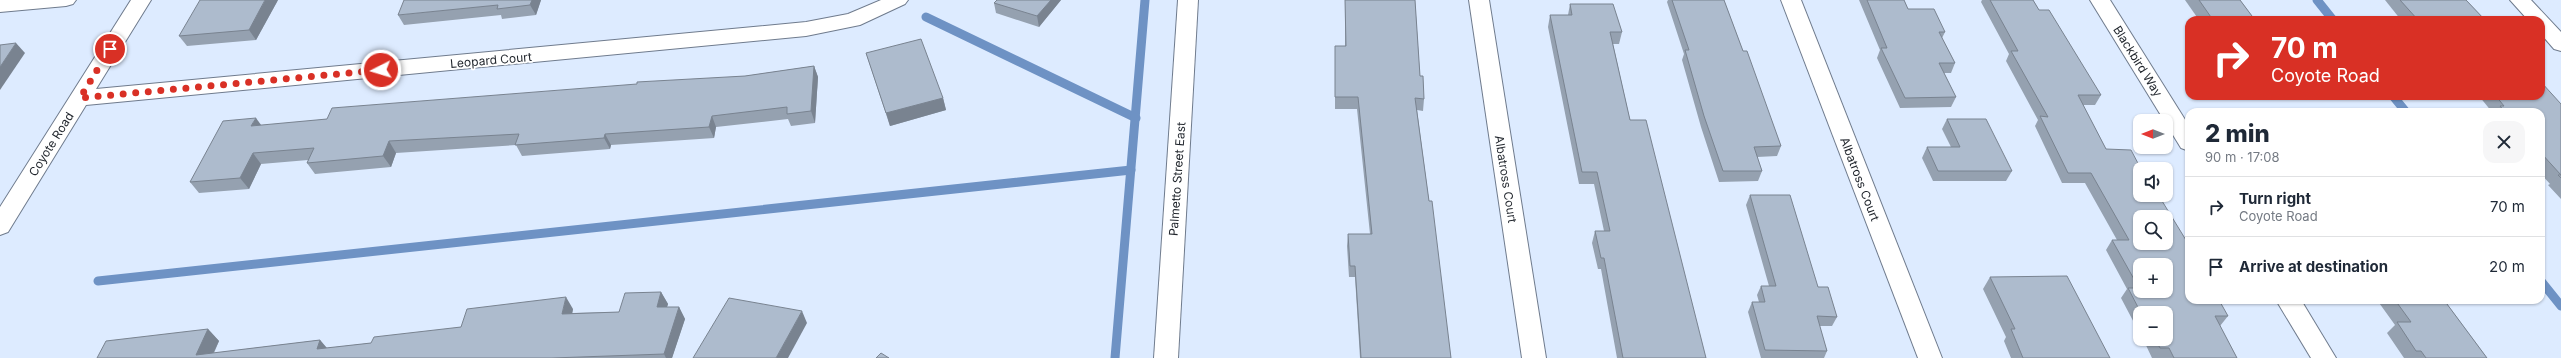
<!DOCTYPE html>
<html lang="en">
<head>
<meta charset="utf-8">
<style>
  :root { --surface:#fff; --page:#f6f6f7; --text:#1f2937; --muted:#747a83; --line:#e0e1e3 }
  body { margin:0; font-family:Inter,sans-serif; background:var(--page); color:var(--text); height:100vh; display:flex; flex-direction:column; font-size:15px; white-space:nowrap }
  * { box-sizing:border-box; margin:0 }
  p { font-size:13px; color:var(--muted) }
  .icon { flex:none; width:22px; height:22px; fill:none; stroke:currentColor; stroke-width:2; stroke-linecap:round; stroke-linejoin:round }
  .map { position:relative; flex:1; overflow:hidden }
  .panel { position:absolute; left:2185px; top:108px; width:360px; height:196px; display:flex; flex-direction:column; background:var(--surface); border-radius:12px; box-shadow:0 1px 3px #0004 }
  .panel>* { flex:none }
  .guide { position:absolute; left:2185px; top:16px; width:360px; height:84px; border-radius:12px; box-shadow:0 1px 3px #0004; background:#d93025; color:#fff; overflow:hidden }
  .needle { width:26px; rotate:270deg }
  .controls { position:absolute; left:2133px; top:114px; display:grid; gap:8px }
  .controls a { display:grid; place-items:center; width:40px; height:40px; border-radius:8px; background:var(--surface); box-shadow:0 1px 3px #0004; font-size:20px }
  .pin { position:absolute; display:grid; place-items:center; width:34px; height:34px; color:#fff; margin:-17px; border:2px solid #fff; border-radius:50%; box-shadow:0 1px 4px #0007 }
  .me { position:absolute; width:44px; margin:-22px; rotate:265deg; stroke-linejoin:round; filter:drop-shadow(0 0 3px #0008) }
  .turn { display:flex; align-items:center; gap:14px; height:84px; padding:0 20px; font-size:18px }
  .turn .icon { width:52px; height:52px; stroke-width:2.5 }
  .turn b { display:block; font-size:28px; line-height:34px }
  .round { display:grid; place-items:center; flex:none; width:42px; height:42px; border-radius:12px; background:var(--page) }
  .summary { display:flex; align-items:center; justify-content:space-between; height:68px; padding:0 20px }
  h1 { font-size:24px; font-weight:800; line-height:30px }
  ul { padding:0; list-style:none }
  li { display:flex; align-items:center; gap:12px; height:60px; padding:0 20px; border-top:1px solid var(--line) }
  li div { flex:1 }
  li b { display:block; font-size:15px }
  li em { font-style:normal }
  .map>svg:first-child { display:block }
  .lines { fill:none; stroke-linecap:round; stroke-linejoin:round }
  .stream { stroke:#6e92c4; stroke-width:9 }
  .minor-casing { stroke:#6f7b8d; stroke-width:2 }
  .major-casing { stroke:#6f7b8d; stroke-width:2 }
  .minor { fill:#fff; fill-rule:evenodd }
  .major { fill:#fff; fill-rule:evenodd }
  .wall { fill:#95a1b0 }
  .shaded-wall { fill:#798390 }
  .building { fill:#adbbcd; stroke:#798390; fill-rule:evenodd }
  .route { stroke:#d93025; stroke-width:7; stroke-dasharray:0 12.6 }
  .labels { text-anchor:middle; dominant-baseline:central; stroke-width:3.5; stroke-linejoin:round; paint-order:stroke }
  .street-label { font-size:12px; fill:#1f242b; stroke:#fff }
</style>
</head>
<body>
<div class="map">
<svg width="2561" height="358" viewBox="0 0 2561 358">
  <rect width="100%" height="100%" fill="#ddebff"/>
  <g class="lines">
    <g class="stream">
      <polyline points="2317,0 2333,20"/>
      <polyline points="926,17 1136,118"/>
      <polyline points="2393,96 2406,112"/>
      <polyline points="98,281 1131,170"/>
      <polyline points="2541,281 2561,306"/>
      <polyline points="1115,358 1145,0"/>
    </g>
    <defs>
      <g id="minor">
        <polygon points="0,0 76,0 73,4 66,6 0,12"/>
        <polygon points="131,0 151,0 96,89 806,22 848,14 881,0 908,0 905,4 860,25 806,36 86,105 8,232 0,235 0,207"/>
        <polygon points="1469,0 1489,0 1546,358 1522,358"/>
        <polygon points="1781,0 1801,0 1942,358 1918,358"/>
        <polygon points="2090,0 2110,0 2189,126 2189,151 2181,148"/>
        <polygon points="2510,0 2531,0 2561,32 2561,51 2554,49 2541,34 2541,20 2528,20"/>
        <polygon points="2276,300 2301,300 2336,358 2311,358"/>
      </g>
      <polygon id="major" points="1178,0 1198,0 1178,358 1154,358"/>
    </defs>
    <use href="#minor" class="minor-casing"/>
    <use href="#major" class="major-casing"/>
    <use href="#minor" class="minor"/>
    <use href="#major" class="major"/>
  </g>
  <g class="wall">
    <polygon points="278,0 256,40 187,46 179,36"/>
    <polygon points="541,0 536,15 502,19 501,15 404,25 398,15"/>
    <polygon points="1061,0 1039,27 996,13 994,3"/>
    <polygon points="1345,0 1415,0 1420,76 1424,99 1423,111 1417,110 1429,201 1451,358 1360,358 1355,277 1349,277 1347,246 1348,234 1370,234 1357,109 1335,109 1335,46 1345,46"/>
    <polygon points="1668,0 1724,0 1743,51 1781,146 1777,156 1757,157 1762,171 1758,181 1719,182 1701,127 1682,60 1684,54 1667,2"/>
    <polygon points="1859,0 1904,0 1908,9 1945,32 1942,38 1955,63 1951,73 1944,73 1956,97 1951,107 1900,108 1877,58 1880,50"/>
    <polygon points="1982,0 2033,0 2039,10 2101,95 2095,105 2083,105 2106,149 2140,195 2228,316 2220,326 2237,358 2152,358 2143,339 2166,339 2166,313 2140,313 2140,334 2121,298 2127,289 2106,250 2112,240 2117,240 2085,183 2062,183 2035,126 2038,120 2006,61 2009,54 1981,2"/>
    <polygon points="2185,0 2240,0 2255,20 2199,20"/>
    <polygon points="2385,0 2466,0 2485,20 2401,20"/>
    <polygon points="1570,4 1622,32 1619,44 1613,44 1630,120 1706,358 1617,358 1601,269 1598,269 1592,243 1595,231 1604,231 1594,184 1579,184 1548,27 1550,15 1568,15"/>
    <polygon points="866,53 943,98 946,110 890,126"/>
    <polygon points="814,66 818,77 815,123 791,126 788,119 716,127 714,138 611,145 610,149 522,156 516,145 396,153 391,167 315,174 307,163 308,160 261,164 249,189 199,193 190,182 261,126 327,119 745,76"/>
    <polygon points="2479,96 2541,96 2561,104 2561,199 2548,185 2550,184 2541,174 2541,112 2492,112"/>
    <polygon points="1947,119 2012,171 2006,181 1933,181 1922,158 1927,147 1951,147 1942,129"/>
    <polygon points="1750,195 1818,287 1837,317 1832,326 1819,326 1827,351 1824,358 1761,358 1748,312 1752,302 1759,302 1757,295 1761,286 1769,286 1746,205"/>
    <polygon points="1990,277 2110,358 2011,358 2004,341 2006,337 1983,289"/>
    <polygon points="661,292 668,304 667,307 679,307 685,319 672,358 97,358 208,329 219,341 214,353 320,340 327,348 371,343 461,327 573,309 572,313 619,312"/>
    <polygon points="2377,300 2444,300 2487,358 2404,358 2387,333 2395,325"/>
  </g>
  <g class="shaded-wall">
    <polygon points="265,0 278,0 256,40 249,30"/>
    <polygon points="532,0 541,0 536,15 530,5"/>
    <polygon points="1051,0 1061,0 1039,27 1037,16"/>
    <polygon points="16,43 25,53 0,90 0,67"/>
    <polygon points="814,66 818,77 815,123 811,111"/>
    <polygon points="943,98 946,110 890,126 886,113"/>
    <polygon points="712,116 716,127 714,138 709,127"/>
    <polygon points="256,118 264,129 251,126"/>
    <polygon points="605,134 611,145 610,149 604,138"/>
    <polygon points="389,141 396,153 391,167 383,156"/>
    <polygon points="253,153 261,164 249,189 240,178"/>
    <polygon points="661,292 668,304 663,319 657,307"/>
    <polygon points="566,297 573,309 570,326 562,314"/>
    <polygon points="679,307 685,319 672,358 666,358 664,354"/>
    <polygon points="802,311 807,323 788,358 776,358"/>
    <polygon points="208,329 219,341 211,358 196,355"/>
    <polygon points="320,340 330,352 317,349"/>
  </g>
  <g class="building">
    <polygon points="200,0 265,0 249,30 179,36"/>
    <polygon points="404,0 532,0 530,5 497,9 498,5 398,15"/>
    <polygon points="997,0 1051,0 1037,16 994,3"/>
    <polygon points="1345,0 1415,0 1420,76 1423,76 1424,99 1415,98 1429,201 1432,201 1451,358 1361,358 1355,266 1350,266 1348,234 1372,234 1358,97 1335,97 1335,46 1346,46"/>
    <polygon points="1672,0 1724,0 1743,51 1747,51 1781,146 1754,147 1762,171 1723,171 1704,116 1685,50 1689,50"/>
    <polygon points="1867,0 1904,0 1908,9 1934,9 1945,32 1939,32 1955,63 1939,63 1956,97 1905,98 1881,48 1887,48"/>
    <path d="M1990,0h43l6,10h10l52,85h-23l28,54 25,1 10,19h-1v26h15l1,1h3l30,49v55h30l9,16h-13l22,42h-63l-5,-10h-9l-5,-9h11v-26h-25l-13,-25h11l-27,-48h17l-38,-67h-23l-28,-57 8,1 -37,-66h7zM2140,217h26v26h-26zM2140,265h26v26h-26z"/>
    <polygon points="2199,0 2240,0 2255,20 2213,20"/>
    <polygon points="2400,0 2466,0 2485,20 2418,20"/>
    <polygon points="1570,4 1613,4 1622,32 1610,32 1630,120 1646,120 1706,358 1623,358 1604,258 1601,258 1595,231 1610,231 1597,172 1582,172 1550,15 1572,15"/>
    <polygon points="921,39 943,98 886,113 866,53"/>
    <polygon points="16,43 0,67 0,45"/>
    <polygon points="814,66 811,111 787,114 787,107 712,116 709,127 605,134 604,138 515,145 519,134 389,141 383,156 307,163 314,148 253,153 240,178 190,182 223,121 256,118 251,126 327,119 332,108 637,84 637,82 745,76"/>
    <polygon points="2541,82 2561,104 2561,178 2558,175 2561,175 2541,153 2541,112 2505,112 2500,106 2504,106 2496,96 2541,96"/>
    <polygon points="1947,119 1986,119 2012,171 1938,171 1927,147 1960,147"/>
    <polygon points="1750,195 1790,195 1818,287 1828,287 1837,317 1817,316 1827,351 1765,350 1752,302 1765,302 1761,286 1776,286"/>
    <polygon points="2067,276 2110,358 2023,358 2011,329 2015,329 1990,277"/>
    <polygon points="661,292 657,307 679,307 664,354 552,358 97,358 106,341 208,329 196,355 320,340 317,349 371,343 374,337 461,327 467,309 566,297 562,314 619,312 625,293"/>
    <polygon points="729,298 802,311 776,358 693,358"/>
    <polygon points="2395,300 2444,300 2487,358 2426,358 2421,351 2416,351 2397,322 2411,322"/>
    <polygon points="881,353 889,358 876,358"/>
  </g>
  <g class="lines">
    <polyline class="route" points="110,49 80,98 381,70"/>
  </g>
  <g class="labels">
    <g class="street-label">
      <text transform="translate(491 60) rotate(-5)">Leopard Court</text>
      <text transform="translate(2138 61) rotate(58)">Blackbird Way</text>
      <text transform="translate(51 144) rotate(-58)">Coyote Road</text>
      <text transform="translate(1177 179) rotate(-86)">Palmetto Street East</text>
      <text transform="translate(1506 179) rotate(81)">Albatross Court</text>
      <text transform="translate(1860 179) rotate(69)">Albatross Court</text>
    </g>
  </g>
</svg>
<div class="controls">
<a><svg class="needle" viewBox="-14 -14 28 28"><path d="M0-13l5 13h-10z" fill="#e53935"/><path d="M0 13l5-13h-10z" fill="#747a83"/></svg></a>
<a><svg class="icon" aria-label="sound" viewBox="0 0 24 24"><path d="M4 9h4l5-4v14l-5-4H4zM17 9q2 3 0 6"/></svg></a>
<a><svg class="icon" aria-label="search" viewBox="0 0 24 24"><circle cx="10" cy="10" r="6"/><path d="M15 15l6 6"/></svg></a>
<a>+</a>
<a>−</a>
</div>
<div class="pin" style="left:110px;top:49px;background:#d93025"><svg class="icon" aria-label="arrive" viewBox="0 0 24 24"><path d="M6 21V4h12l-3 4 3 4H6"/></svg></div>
<svg class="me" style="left:381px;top:70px" viewBox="-20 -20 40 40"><circle r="17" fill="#d93025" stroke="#fff" stroke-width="3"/><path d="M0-11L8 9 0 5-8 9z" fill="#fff"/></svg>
<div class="guide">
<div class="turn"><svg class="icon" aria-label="right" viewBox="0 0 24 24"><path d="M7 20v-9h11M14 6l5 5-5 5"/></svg><div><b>70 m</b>Coyote Road</div></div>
</div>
<section class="panel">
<div class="summary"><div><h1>2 min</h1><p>90 m · 17:08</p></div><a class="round"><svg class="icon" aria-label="close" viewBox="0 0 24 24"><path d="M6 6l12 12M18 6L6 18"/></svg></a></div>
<ul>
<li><svg class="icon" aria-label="right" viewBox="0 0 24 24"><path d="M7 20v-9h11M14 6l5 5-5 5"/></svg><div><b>Turn right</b><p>Coyote Road</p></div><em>70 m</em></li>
<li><svg class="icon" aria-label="arrive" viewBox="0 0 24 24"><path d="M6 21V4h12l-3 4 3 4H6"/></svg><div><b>Arrive at destination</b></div><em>20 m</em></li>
</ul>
</section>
</div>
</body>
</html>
